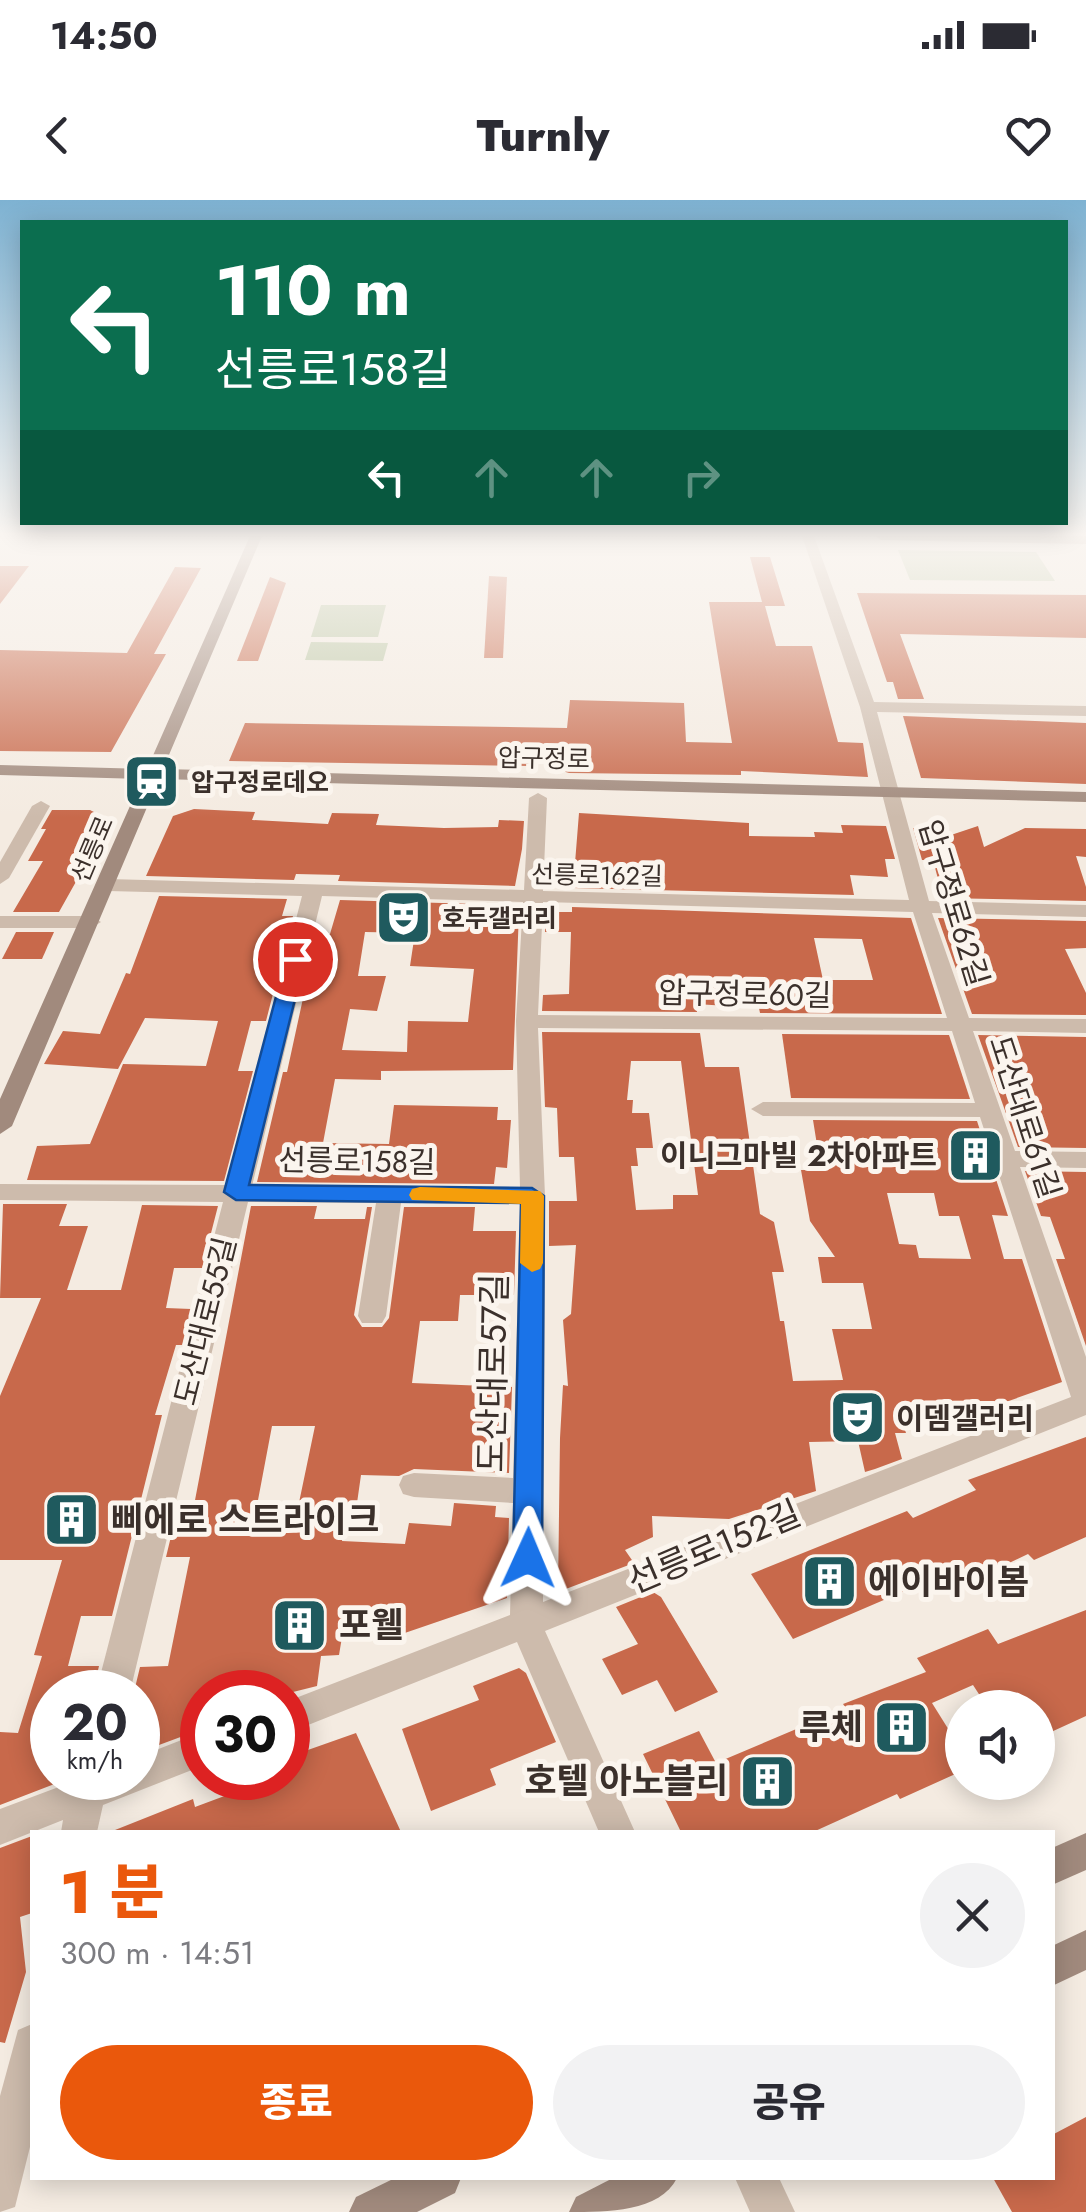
<!DOCTYPE html>
<html lang="ko">
<head>
<meta charset="utf-8">
<style>
  :root { --surface:#fff; --page:#f2f2f3; --text:#2b2b33; --muted:#7c7c81; --accent:#ea580c }
  body { margin:0; font-family:Jost,"Noto Sans KR",sans-serif; background:var(--page); color:var(--text); height:100vh; display:flex; flex-direction:column; font-size:38px; white-space:nowrap }
  * { box-sizing:border-box; margin:0 }
  p { font-size:32px; color:var(--muted) }
  .icon { flex:none; width:55px; height:55px; fill:none; stroke:currentColor; stroke-width:2; stroke-linecap:round; stroke-linejoin:round }
  .map { position:relative; flex:1; overflow:hidden }
  .details { position:absolute; left:30px; top:1630px; width:1025px; height:350px; display:flex; flex-direction:column; background:var(--surface); border-radius:0px; box-shadow:0 5px 25px #0003 }
  .details>* { flex:none }
  .hud { position:absolute; left:20px; top:20px; width:1048px; height:305px; border-radius:0px; box-shadow:0 5px 25px #0003; background:#0b6e4f; color:#fff; overflow:hidden }
  .tools { position:absolute; left:945px; top:1490px; display:grid; gap:20px }
  .tools a { display:grid; place-items:center; width:110px; height:110px; border-radius:50%; background:var(--surface); box-shadow:0 5px 25px #0003; font-size:50px }
  .speed { position:absolute; left:30px; top:1470px; display:flex; gap:20px; font-size:50px; font-weight:700; text-align:center }
  .speed>* { display:grid; place-content:center; width:130px; height:130px; border-radius:50%; background:var(--surface); box-shadow:0 5px 25px #0003; line-height:1 }
  .speed small { font-size:25px; font-weight:400 }
  .speed .limit { border:15px solid #d22; background:#fff; color:#111 }
  .pin { position:absolute; display:grid; place-items:center; width:85px; height:85px; color:#fff; margin:-42px; border:5px solid #fff; border-radius:50%; box-shadow:0 2px 10px #0007 }
  .me { position:absolute; width:110px; margin:-55px; rotate:1deg; stroke-linejoin:round; filter:drop-shadow(0 0 8px #0008) }
  .turn { display:flex; align-items:center; gap:35px; height:210px; padding:0 30px; font-size:45px }
  .turn .icon { width:130px; height:130px; stroke-width:2.5 }
  .turn b { display:block; font-size:70px; line-height:85px }
  .lanes { display:flex; align-items:center; height:95px; padding:0 30px; background:#0003; justify-content:center; gap:50px; direction:ltr }
  .lanes .off { opacity:.35 }
  .round { display:grid; place-items:center; flex:none; width:105px; height:105px; border-radius:52px; background:var(--page) }
  .headline { display:flex; align-items:center; justify-content:space-between; height:170px; padding:0 30px }
  h1 { font-size:60px; font-weight:800; line-height:75px; color:var(--accent) }
  .button { display:flex; gap:20px; margin-top:auto; padding:20px 30px }
  .button a { flex:1; height:115px; border-radius:60px; background:var(--accent); color:#fff; font-size:40px; font-weight:800; line-height:115px; text-align:center }
  .button a+a { background:var(--page); color:var(--text) }
  .status { display:flex; justify-content:space-between; align-items:center; height:70px; padding:0 50px; background:var(--surface); direction:ltr }
  .status svg { height:28px; fill:currentColor }
  header { display:flex; justify-content:space-between; align-items:center; height:130px; padding:0 30px; background:var(--surface); font-size:45px; font-weight:800 }
  .map>svg:first-child { display:block }
  .green { fill:#b8c4a0 }
  .building { fill:#c8694b; fill-rule:evenodd }
  .lines { fill:none; stroke-linecap:round; stroke-linejoin:round }
  .street { fill:#cdbbac; fill-rule:evenodd }
  .secondary { fill:#a18a7d; fill-rule:evenodd }
  .route { fill:#1a73e8; stroke:#114b97; stroke-width:2.5 }
  .slow { fill:#f59e0b }
  .labels { text-anchor:middle; dominant-baseline:central; stroke-width:10; stroke-linejoin:round; paint-order:stroke }
  .far-street-label { font-size:25px; fill:#3b302b; stroke:#fbf5ee }
  .far-poi-label { font-size:25px; font-weight:bold; fill:#3b302b; stroke:#fbf5ee; text-anchor:start }
  .street-label { font-size:30px; fill:#3b302b; stroke:#fbf5ee }
  .poi-label { font-size:30px; font-weight:bold; fill:#3b302b; stroke:#fbf5ee; text-anchor:end }
  .near-street-label { font-size:35px; fill:#3b302b; stroke:#fbf5ee }
  .near-poi-label { font-size:35px; font-weight:bold; fill:#3b302b; stroke:#fbf5ee; text-anchor:start }
</style>
</head>
<body>
<div class="status"><b>14:50</b><svg viewBox="0 0 49 12"><path d="M0 12V9h3v3zM5 12V6h3v6zM10 12V3h3v9zM15 12V0h3v12zM26 1h20v11H26zM47 4h2v5h-2z"/></svg></div>
<header><svg class="icon" aria-label="back" viewBox="0 0 24 24"><path d="M15 5l-7 7 7 7"/></svg>Turnly<svg class="icon" aria-label="heart" viewBox="0 0 24 24"><path d="M12 20l-8-8c-3-5 5-10 8-4 3-6 11-1 8 4z"/></svg></header>
<div class="map">
<svg width="1086" height="2012" viewBox="0 0 1086 2012">
  <rect width="100%" height="100%" fill="#f4ebe1"/>
  <g class="green">
    <polygon points="898,350 1036,352 1055,381 910,380"/>
    <polygon points="321,405 386,405 378,437 311,437"/>
    <polygon points="311,442 388,443 383,461 305,460"/>
  </g>
  <g class="building">
    <polygon points="750,357 770,357 785,406 765,406 776,446 812,446 838,542 863,543 868,577 741,571 741,575 569,573 556,569 530,550 528,566 229,561 245,523 567,528 570,500 684,503 686,542 732,543 709,402 762,402"/>
    <polygon points="0,366 29,366 0,404"/>
    <polygon points="175,367 201,368 154,454 166,454 111,552 0,551 0,450 127,453"/>
    <polygon points="489,376 507,377 503,458 484,458"/>
    <polygon points="270,377 286,383 258,461 237,461"/>
    <polygon points="857,393 1086,395 1086,438 900,434 924,499 898,499 893,482 887,482"/>
    <polygon points="903,516 1086,523 1086,584 921,578"/>
    <polygon points="194,609 255,612 252,620 328,624 332,613 379,614 376,625 444,628 498,627 499,620 524,621 522,649 515,686 338,681 340,675 296,674 294,680 146,676 173,616"/>
    <polygon points="52,610 90,610 104,617 92,653 59,712 13,712 43,661 28,661 46,629 41,629"/>
    <polygon points="579,613 749,623 749,636 815,637 814,632 843,633 841,625 886,626 895,659 885,659 888,677 850,675 854,695 573,688"/>
    <polygon points="978,626 984,647 1025,628 1086,629 1086,657 1076,656 1086,687 1086,701 943,698 933,660 922,660 913,628 940,628 942,638"/>
    <polygon points="159,696 287,699 282,716 293,716 266,821 251,821 238,871 253,871 224,981 27,980 37,946 90,944 123,864 206,866 218,821 145,818 118,869 44,864 63,831 100,834 126,773 130,774"/>
    <path d="M340,700l171,5 -1,6h9l-6,159 -132,1v9l-46,-1 -12,64 66,1 5,-39 104,2 -1,13h14l-4,48 -11,-1 -2,17 -237,-2 26,-110h4l30,-138h13zM365,732l50,1 -5,33 64,3 -6,53 -60,-1 -1,31 -65,-2 8,-41 27,2 9,-35h-28z"/>
    <path d="M572,707l339,11 31,96 -182,-1 -1,-5 -63,-4 1,8 -155,-1 1,-16 26,-1 2,-62h-26l1,-20h26zM814,738l48,1 11,41h-50z"/>
    <polygon points="938,718 1086,721 1086,748 1065,749 1086,793 1086,815 972,814"/>
    <polygon points="16,732 54,732 42,759 2,759"/>
    <path d="M542,832l158,1 5,34h34l21,147 14,8 10,50h-12l8,49h4l9,60 50,-1 -11,-51h40l-9,-46h-41l-4,-26h17l-25,-36 -9,-51h20l-8,-50 164,1 31,95 -16,-1 12,44h18l40,123 -76,27 -31,1 5,16 -56,1 2,6h-11l7,26 -27,10 -10,3 -7,-31 -49,1 7,49 -87,28 -77,-3 1,21 -28,13 9,13 -76,29 2,-154 3,-53 5,1 -5,-66 8,-6 5,-69 -27,1v-45h28l-3,-44h-15l-2,-49 -12,-1zM631,861h50l17,134h-25v14l-37,1 -5,-44h7l-2,-18h17l-4,-35h-17l1,-13h-6zM887,993h47l5,23h20l12,43 -52,-1 -3,-13 -17,-1z"/>
    <polygon points="782,834 949,835 970,899 791,898"/>
    <polygon points="978,835 1086,837 1086,948 1018,947"/>
    <polygon points="1025,971 1086,972 1086,1146 1056,1059 1065,1059 1050,1017 1041,1016"/>
    <polygon points="3,1004 67,1004 59,1026 88,1026 67,1090 121,1090 142,1005 218,1006 202,1068 174,1068 166,1108 191,1109 182,1145 176,1145 155,1215 162,1215 112,1416 81,1416 68,1466 99,1466 93,1492 52,1492 52,1578 70,1578 0,1605 0,1532 18,1533 42,1456 34,1455 62,1360 0,1360 0,1196 41,1098 0,1098"/>
    <path d="M251,1006h66l-3,13h51l2,-12h5l-18,108 8,12h20l7,-9 15,-111h71l-2,24h43l-2,64h-54l-2,26h-38l-8,62 100,4 -3,86 -95,-4 -15,7 -38,-1 -4,28 -9,-1 -6,39 63,3 4,-21 42,3 3,-23 42,3 -1,11 14,1 -2,80 -111,38 -6,-16 -48,17 -3,18 -18,1 -4,30 -24,6h-91v37l-43,16 -21,1v-54h-4l6,-25 28,-1 22,-109h-24l10,-41h16zM272,1226h43l-19,91 -41,-1z"/>
    <polygon points="1086,1237 1086,1337 1034,1360 1028,1354 946,1393 935,1378 793,1439 751,1374 907,1311 913,1318 976,1290 968,1280"/>
    <polygon points="653,1392 661,1397 718,1492 675,1512 657,1480 622,1495 602,1459 638,1444 616,1407"/>
    <polygon points="1086,1410 1086,1516 1038,1538 1038,1508 988,1508 973,1485 932,1503 962,1551 962,1571 900,1599 897,1594 813,1632 681,1632 643,1554 699,1531 716,1563 846,1508 843,1504 926,1472 917,1458 988,1429 998,1444"/>
    <polygon points="519,1468 526,1473 556,1542 490,1569 496,1585 431,1611 402,1529 479,1500 473,1486"/>
    <polygon points="356,1533 401,1632 110,1632 193,1599 195,1607 273,1578 288,1578 288,1557"/>
    <polygon points="32,1636 32,1713 20,1717 26,1772 5,1843 0,1842 0,1648"/>
    <polygon points="1086,1917 1086,2012 1012,2012 993,1978 1052,1978 1052,1935"/>
  </g>
  <g class="lines">
    <g class="street">
      <path d="M802,336h12l60,166 212,4v10l-209,-4 52,189 157,4v12l-154,-4 37,105 117,1v14l-113,-2 42,120 71,1v16l-66,-1 66,190v58l-541,216 90,201h-36l-82,-190 -229,91v-32l222,-86 3,-112 -99,-6 -11,-3 -4,-9 4,-9 11,-3 99,5 7,-274 -119,-1 -15,113 -4,7h-20l-4,-7 18,-113 -128,-1 -118,490h-34l127,-490 -223,-2v-16l227,1 75,-289 -194,-5 -10,-6 10,-6 416,11 5,-92 9,-5 9,5 -4,93 366,9 -49,-193zM322,696l201,6 -7,119 4,167 -268,-2zM543,702l370,10 34,106 -409,-3zM538,828l414,3 23,72 -212,-1 -12,7 12,7 217,1 91,280 -528,205 2,-406z"/>
      <polygon points="41,601 50,606 9,678 0,684 0,662 32,606"/>
      <polygon points="0,716 91,716 101,722 91,728 0,728"/>
      <polygon points="202,1532 202,1566 103,1605 97,1632 61,1632 63,1620 0,1645 0,1609 72,1582 74,1578 138,1578 138,1557"/>
      <polygon points="32,1824 32,1939 15,2007 0,2012 0,1896 18,1830"/>
      <polygon points="735,1978 779,1978 795,2012 750,2012"/>
    </g>
    <g class="secondary">
      <polygon points="250,336 262,336 163,569 1086,592 1086,602 159,579 12,926 0,934 0,899 142,579 0,575 0,565 147,569"/>
      <polygon points="875,336 1086,336 1086,344 881,340"/>
      <polygon points="1086,1633 1086,1670 1052,1685 1052,1648"/>
      <polygon points="1086,1730 1086,1770 1052,1786 1052,1746"/>
      <polygon points="395,1978 461,1978 455,1993 417,2012 349,2012 356,1997"/>
      <path d="M613,1978h64c-17,34 -70,34 -108,34l7,-15z"/>
    </g>
  </g>
  <linearGradient id="sky" x2="0" y2="1"><stop stop-color="#7eb2d2"/><stop offset="0.54" stop-color="#faf6f2"/><stop offset="1" stop-color="#faf6f2" stop-opacity="0"/></linearGradient>
  <rect width="1086" height="618" fill="url(#sky)"/>
  <polygon class="route" points="295,753 305,759 249,985 532,988 544,996 542,1358 538,1367 528,1370 517,1367 513,1358 521,1003 236,1000 224,992 286,759"/>
  <polygon class="slow" points="420,987 540,991 544,996 543,1063 540,1069 532,1072 520,1063 521,1004 412,1000 409,995 412,989"/>
  <defs>
    <symbol id="station-square" viewBox="-11 -11 22 22"><rect x="-9" y="-9" width="18" height="18" rx="4" fill="#1f5a5e" stroke="#fbf5ee"/><path d="M-3-6H3Q5-6 5-4V2Q5 4 3 4L4.5 6H3L1.5 4h-3L-3 6H-4.5L-3 4Q-5 4-5 2V-4Q-5-6-3-6ZM-3.5-4v3h7v-3ZM-3.5 1v1.5H-2V1ZM2 1v1.5H3.5V1Z" fill="#fff"/></symbol>
    <symbol id="theatre-square" viewBox="-11 -11 22 22"><rect x="-9" y="-9" width="18" height="18" rx="4" fill="#1f5a5e" stroke="#fbf5ee"/><path d="M-5-5.5Q0-4 5-5.5V0Q5 5 0 6Q-5 5-5 0ZM-3.3-2.5H-1v1.5H-3.3ZM1-2.5H3.3v1.5H1ZM-2.8 1Q0 5.5 2.8 1Z" fill="#fff"/></symbol>
    <symbol id="building-square" viewBox="-11 -11 22 22"><rect x="-9" y="-9" width="18" height="18" rx="4" fill="#1f5a5e" stroke="#fbf5ee"/><path d="M-4-6H4V6H1V3H-1V6H-4ZM-2.5-4.3h1.7v1.8h-1.7ZM.8-4.3h1.7v1.8H.8ZM-2.5-1h1.7V.8h-1.7ZM.8-1h1.7V.8H.8Z" fill="#fff"/></symbol>
  </defs>
  <g fill-rule="evenodd">
    <use href="#station-square" x="120" y="550" width="63" height="63"/>
    <use href="#theatre-square" x="372" y="686" width="63" height="63"/>
    <use href="#building-square" x="944" y="924" width="63" height="63"/>
    <use href="#theatre-square" x="826" y="1186" width="63" height="63"/>
    <use href="#building-square" x="40" y="1288" width="63" height="63"/>
    <use href="#building-square" x="798" y="1350" width="63" height="63"/>
    <use href="#building-square" x="268" y="1394" width="63" height="63"/>
    <use href="#building-square" x="870" y="1496" width="63" height="63"/>
    <use href="#building-square" x="736" y="1550" width="63" height="63"/>
  </g>
  <g class="labels">
    <g class="far-street-label">
      <text transform="translate(544 558) rotate(1)">압구정로</text>
      <text transform="translate(92 649) rotate(-67)">선릉로</text>
      <text transform="translate(597 675) rotate(1)">선릉로162길</text>
    </g>
    <g class="far-poi-label">
      <text x="191" y="582">압구정로데오</text>
      <text x="442" y="718">호두갤러리</text>
    </g>
    <g class="street-label">
      <text transform="translate(954 703) rotate(73)">압구정로62길</text>
      <text transform="translate(745 794) rotate(1)">압구정로60길</text>
      <text transform="translate(1025 917) rotate(72)">도산대로61길</text>
      <text transform="translate(357 961) rotate(1)">선릉로158길</text>
      <text transform="translate(205 1121) rotate(-76)">도산대로55길</text>
    </g>
    <g class="poi-label">
      <text x="937" y="955">이니그마빌 2차아파트</text>
      <text x="896" y="1218" text-anchor="start">이뎀갤러리</text>
    </g>
    <g class="near-street-label">
      <text transform="translate(493 1173) rotate(-89)">도산대로57길</text>
      <text transform="translate(714 1347) rotate(-23)">선릉로152길</text>
    </g>
    <g class="near-poi-label">
      <text x="111" y="1320">삐에로 스트라이크</text>
      <text x="868" y="1382">에이바이봄</text>
      <text x="339" y="1425">포웰</text>
      <text x="863" y="1527" text-anchor="end">루체</text>
      <text x="728" y="1581" text-anchor="end">호텔 아노블리</text>
    </g>
  </g>
</svg>
<div class="tools">
<a><svg class="icon" aria-label="sound" viewBox="0 0 24 24"><path d="M4 9h4l5-4v14l-5-4H4zM17 9q2 3 0 6"/></svg></a>
</div>
<div class="speed"><div>20<small>km/h</small></div><div class="limit">30</div></div>
<div class="pin" style="left:295px;top:759px;background:#d93025"><svg class="icon" aria-label="arrive" viewBox="0 0 24 24"><path d="M6 21V4h12l-3 4 3 4H6"/></svg></div>
<svg class="me" style="left:528px;top:1358px" viewBox="-20 -20 40 40"><path d="M0-17L14 15 0 8-14 15z" fill="#1a73e8" stroke="#fff" stroke-width="4"/></svg>
<div class="hud">
<div class="turn"><svg class="icon" aria-label="left" viewBox="0 0 24 24"><path d="M17 20v-9H6M10 6l-5 5 5 5"/></svg><div><b>110 m</b>선릉로158길</div></div>
<div class="lanes"><svg class="icon" aria-label="left" viewBox="0 0 24 24"><path d="M17 20v-9H6M10 6l-5 5 5 5"/></svg><svg class="icon off" aria-label="ahead" viewBox="0 0 24 24"><path d="M12 20V5M6 11l6-6 6 6"/></svg><svg class="icon off" aria-label="ahead" viewBox="0 0 24 24"><path d="M12 20V5M6 11l6-6 6 6"/></svg><svg class="icon off" aria-label="right" viewBox="0 0 24 24"><path d="M7 20v-9h11M14 6l5 5-5 5"/></svg></div>
</div>
<section class="details">
<div class="headline"><div><h1>1 분</h1><p>300 m · 14:51</p></div><a class="round"><svg class="icon" aria-label="close" viewBox="0 0 24 24"><path d="M6 6l12 12M18 6L6 18"/></svg></a></div>
<div class="button"><a>종료</a><a>공유</a></div>
</section>
</div>
</body>
</html>
